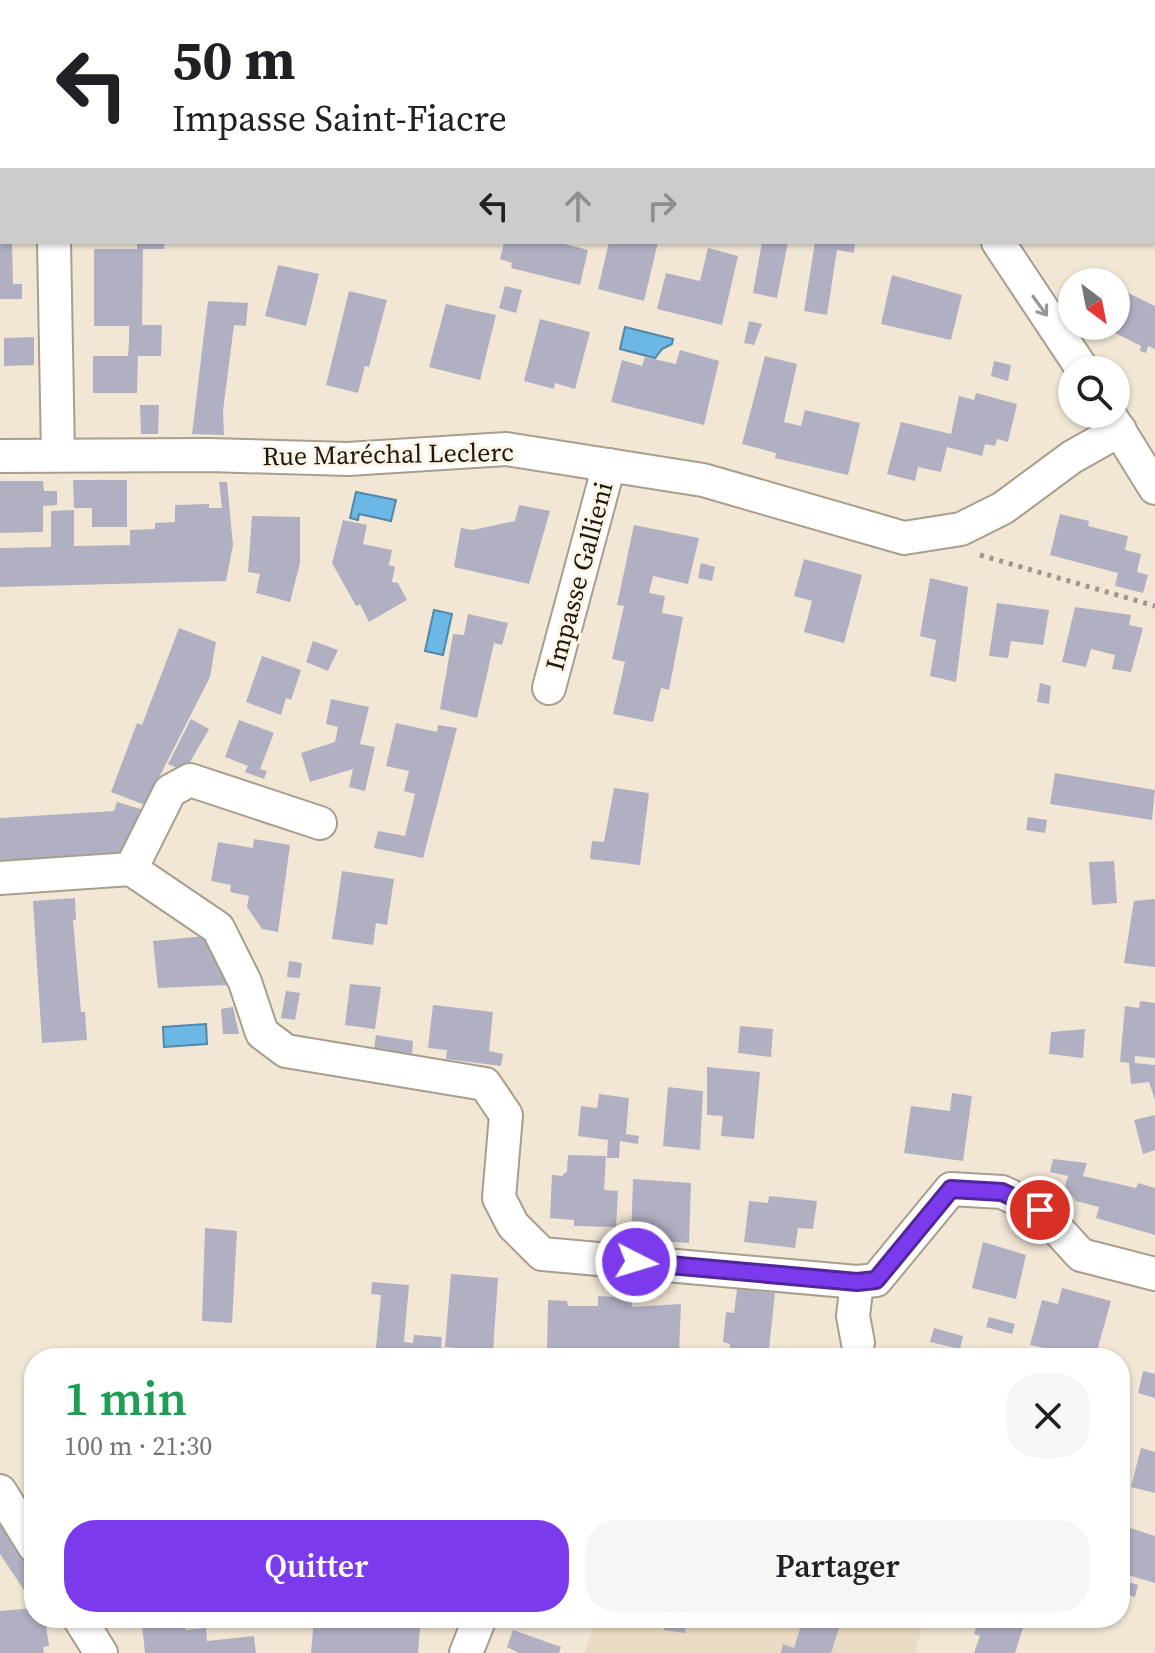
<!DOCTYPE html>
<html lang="fr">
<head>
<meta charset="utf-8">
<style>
  :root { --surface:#fff; --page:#f6f6f6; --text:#202124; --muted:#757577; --accent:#7c3aed }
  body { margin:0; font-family:"Source Serif 4",serif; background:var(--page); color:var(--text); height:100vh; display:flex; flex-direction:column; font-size:30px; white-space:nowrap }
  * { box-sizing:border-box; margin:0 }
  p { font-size:26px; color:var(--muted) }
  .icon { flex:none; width:44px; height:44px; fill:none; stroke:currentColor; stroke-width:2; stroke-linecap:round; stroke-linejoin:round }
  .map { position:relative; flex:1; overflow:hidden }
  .details { position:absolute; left:24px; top:1348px; width:1106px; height:280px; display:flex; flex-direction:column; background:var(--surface); border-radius:32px; box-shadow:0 2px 6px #0004 }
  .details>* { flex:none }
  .banner { position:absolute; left:0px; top:0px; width:1156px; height:244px; box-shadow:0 2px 6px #0004; background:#fff; color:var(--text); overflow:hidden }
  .needle { width:52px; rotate:148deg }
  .buttons { position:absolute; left:1058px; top:268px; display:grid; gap:16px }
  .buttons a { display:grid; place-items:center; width:72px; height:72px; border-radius:50%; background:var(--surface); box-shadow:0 2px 6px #0004; font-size:40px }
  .pin { position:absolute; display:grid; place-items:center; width:68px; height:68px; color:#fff; margin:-34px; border:4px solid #fff; border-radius:50%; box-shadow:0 2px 8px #0007 }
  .me { position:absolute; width:88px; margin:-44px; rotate:95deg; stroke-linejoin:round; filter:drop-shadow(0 0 6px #0008) }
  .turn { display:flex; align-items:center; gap:28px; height:168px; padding:0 40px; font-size:36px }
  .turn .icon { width:104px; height:104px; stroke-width:2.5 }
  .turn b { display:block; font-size:56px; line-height:68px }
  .lanes { display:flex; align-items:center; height:76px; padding:0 40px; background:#0003; justify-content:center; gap:40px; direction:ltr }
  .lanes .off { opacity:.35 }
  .round { display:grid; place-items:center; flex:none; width:84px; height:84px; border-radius:32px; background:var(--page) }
  .overview { display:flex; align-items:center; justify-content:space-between; height:136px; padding:0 40px }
  h1 { font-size:48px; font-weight:600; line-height:60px; color:#1e9e55 }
  .primary-button { display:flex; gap:16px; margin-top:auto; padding:16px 40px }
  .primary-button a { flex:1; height:92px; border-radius:32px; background:var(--accent); color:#fff; font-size:32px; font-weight:600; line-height:92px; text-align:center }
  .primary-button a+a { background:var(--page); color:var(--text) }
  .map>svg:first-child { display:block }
  .built { fill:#eadcc3 }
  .water { fill:#6bb7e6; stroke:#5387a6; stroke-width:2 }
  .building { fill:#b1b0c3 }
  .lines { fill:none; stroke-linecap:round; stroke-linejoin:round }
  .minor-casing { stroke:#a89e8d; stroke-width:36 }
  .path { stroke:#9f9789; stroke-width:5; stroke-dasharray:4 6; stroke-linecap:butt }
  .minor { stroke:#fff; stroke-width:32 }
  .oneway { stroke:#989794 }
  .route-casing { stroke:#51269a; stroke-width:20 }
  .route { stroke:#7c3aed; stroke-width:14 }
  .labels { text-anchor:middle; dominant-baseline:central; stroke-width:6; stroke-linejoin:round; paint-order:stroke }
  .street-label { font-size:26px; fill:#1b1811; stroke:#fef5e6 }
</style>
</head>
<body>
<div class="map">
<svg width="1155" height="1653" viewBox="0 0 1155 1653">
  <rect width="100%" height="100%" fill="#f2e7d5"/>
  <polygon class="built" points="597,1618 625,1618 664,1630 687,1618 924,1621 915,1653 584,1653"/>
  <g class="water">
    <polygon points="625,327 673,339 672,344 662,349 655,358 620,349"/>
    <polygon points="356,492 396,500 391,521 359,514 358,520 350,518"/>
    <polygon points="434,610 452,614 443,655 425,651"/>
    <polygon points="206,1024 207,1044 164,1047 163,1027"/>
  </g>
  <g class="building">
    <polygon points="0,242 12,242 13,284 22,284 22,299 0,299"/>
    <polygon points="137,242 165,242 164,249 143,249 142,325 162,325 161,356 138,356 137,393 93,393 93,356 128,356 129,341 129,326 94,326 94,249 137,249"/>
    <polygon points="504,242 557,242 588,250 580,285 511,268 512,263 500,259"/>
    <polygon points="609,242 658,242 644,301 598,289"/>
    <polygon points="762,242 788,242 777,298 753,293"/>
    <polygon points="815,242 855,242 854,253 837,250 827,315 804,311"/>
    <polygon points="708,248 738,256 722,325 657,309 666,273 700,281"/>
    <polygon points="278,265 319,274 306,326 265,316"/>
    <polygon points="892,275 962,295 951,340 881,324"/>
    <polygon points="505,286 522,290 516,313 499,308"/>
    <polygon points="1116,287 1155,306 1155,349 1148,346 1146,353 1140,351 1141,346 1101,326 1116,326"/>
    <polygon points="349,291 387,300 369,367 365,366 358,393 326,385"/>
    <polygon points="208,301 248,303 246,326 234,325 223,411 224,435 192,434"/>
    <polygon points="446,304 496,315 480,380 429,367"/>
    <polygon points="540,319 590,332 575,389 555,383 554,389 524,381"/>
    <polygon points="749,321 762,324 754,345 744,343"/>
    <polygon points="34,337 34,365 4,366 4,338"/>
    <polygon points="680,350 719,361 704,425 611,402 622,360 642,366 645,357 676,364"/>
    <polygon points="765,356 797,364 784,422 801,426 805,410 860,423 848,475 775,458 776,453 742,444"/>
    <polygon points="994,361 1011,365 1008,381 991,376"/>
    <polygon points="976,393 1017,404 1008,442 997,439 995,446 985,444 982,456 947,447 941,472 918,467 915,481 887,474 901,422 951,434 959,396 974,400"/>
    <polygon points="140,405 159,405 158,434 141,434"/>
    <polygon points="73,480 127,480 127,527 92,527 92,508 74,508"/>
    <polygon points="0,481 43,481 44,491 57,491 57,505 43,506 43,532 0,533"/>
    <polygon points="219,482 227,482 233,545 226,581 0,587 0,548 51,547 51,511 74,510 74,546 130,545 130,530 155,529 155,523 175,522 175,505 209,504 209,508 222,508"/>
    <polygon points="519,505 550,511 529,584 454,567 461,528 473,530 515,521"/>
    <polygon points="1060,514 1089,521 1088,526 1128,536 1125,550 1141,554 1137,572 1148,575 1143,593 1115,586 1118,573 1050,555"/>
    <polygon points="252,516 300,517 300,563 290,602 256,593 260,574 248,572"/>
    <polygon points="343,520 367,525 363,544 392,550 389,565 395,567 392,582 398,583 407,600 369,622 360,604 356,606 332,563"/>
    <polygon points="634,525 699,538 688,584 653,576 649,593 665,596 662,613 683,617 669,690 661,688 653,722 613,714 625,662 612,659 624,606 617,605"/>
    <polygon points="804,559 862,575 844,643 804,632 812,601 794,596"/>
    <polygon points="701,563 715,567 712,581 698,578"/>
    <polygon points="930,578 968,587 956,682 930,676 936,640 920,636"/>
    <polygon points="997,603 1049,610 1043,645 1011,641 1008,658 989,656"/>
    <polygon points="1075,607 1131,615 1129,625 1143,628 1131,672 1112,669 1115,655 1091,649 1086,667 1062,662"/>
    <polygon points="468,614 508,623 502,645 494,643 477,718 440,709 453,634 464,635"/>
    <polygon points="179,628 216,642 210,677 145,805 111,792 137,723 142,725"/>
    <polygon points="313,641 338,650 328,671 306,662"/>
    <polygon points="262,656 301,670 291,700 286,698 281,715 246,702"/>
    <polygon points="1040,683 1051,686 1049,704 1037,702"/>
    <polygon points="331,699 369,707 360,744 375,747 365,791 349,787 353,769 310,782 301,753 335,742 338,727 326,724"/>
    <polygon points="191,719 209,729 185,771 168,764"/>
    <polygon points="239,720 274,733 260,769 267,771 264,779 245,772 248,766 225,757"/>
    <polygon points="396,723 437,732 438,725 457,728 423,858 374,848 378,831 405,836 415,794 404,791 409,771 386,766"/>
    <polygon points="1055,773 1155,790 1152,820 1050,804"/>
    <polygon points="614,788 649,793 640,865 590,859 592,841 604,842"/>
    <polygon points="117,802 144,810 127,854 0,861 0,818 114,811"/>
    <polygon points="1028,817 1047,820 1045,833 1026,830"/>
    <polygon points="254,839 290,845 278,932 262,929 247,907 249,896 230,892 231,885 211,881 218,842 253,848"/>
    <polygon points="1114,861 1117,903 1092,905 1089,862"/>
    <polygon points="342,871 394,879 387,925 376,923 373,945 332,939"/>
    <polygon points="75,898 76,920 73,920 81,1012 85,1012 87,1040 42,1043 33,901"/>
    <polygon points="1155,899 1155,967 1124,963 1134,901"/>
    <polygon points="205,936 229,985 158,988 153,941"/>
    <polygon points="289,961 302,963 300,978 287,977"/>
    <polygon points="350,984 381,987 375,1029 345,1025"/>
    <polygon points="286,991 300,993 295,1020 281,1018"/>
    <polygon points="1140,1001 1155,1003 1155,1058 1135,1056 1135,1063 1155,1065 1155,1100 1149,1082 1131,1084 1129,1063 1120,1062 1125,1006 1139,1008"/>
    <polygon points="433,1005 493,1012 489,1051 503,1054 501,1066 446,1059 447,1050 428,1048"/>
    <polygon points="233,1007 239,1034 223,1034 221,1009"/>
    <polygon points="740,1026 773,1029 771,1057 738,1053"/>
    <polygon points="1085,1029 1083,1058 1049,1054 1051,1032"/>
    <polygon points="376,1035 413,1041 412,1055 374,1049"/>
    <polygon points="707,1067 760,1072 754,1139 721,1136 723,1116 707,1115"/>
    <polygon points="668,1087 703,1091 700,1150 663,1146"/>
    <polygon points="952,1093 972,1096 963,1161 904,1153 911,1106 950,1111"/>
    <polygon points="599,1094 629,1098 626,1134 639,1136 638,1144 620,1141 619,1158 607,1158 608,1140 578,1136 581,1106 597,1108"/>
    <polygon points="1155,1115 1155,1150 1143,1154 1134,1120"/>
    <polygon points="568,1155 606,1156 604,1190 618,1191 616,1227 574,1226 574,1220 550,1218 552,1175 562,1176 567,1171"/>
    <polygon points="1053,1159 1087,1163 1083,1176 1136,1188 1138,1183 1155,1188 1155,1235 1096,1218 1099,1207 1076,1201 1065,1186 1068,1176 1050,1172"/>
    <polygon points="633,1179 691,1183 689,1243 631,1239"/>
    <polygon points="769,1196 817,1201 813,1229 798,1228 795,1248 744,1242 749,1201 768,1203"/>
    <polygon points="205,1228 237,1231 232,1323 202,1321"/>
    <polygon points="983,1242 1026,1255 1016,1299 972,1288"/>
    <polygon points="451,1274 498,1278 493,1351 445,1347"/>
    <polygon points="372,1282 409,1285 404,1342 413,1343 414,1335 442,1337 440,1358 375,1358 381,1295 371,1294"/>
    <polygon points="1062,1288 1111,1301 1095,1358 1030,1345 1042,1300 1058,1304"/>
    <polygon points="737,1289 775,1293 769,1349 778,1350 777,1358 729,1358 730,1344 723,1342 726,1312 734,1313"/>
    <polygon points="598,1296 631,1298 632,1307 681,1304 679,1354 630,1352 630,1358 595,1358 595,1351 547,1349 548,1300 567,1301 568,1306 598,1306"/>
    <polygon points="989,1317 1015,1324 1012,1334 986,1327"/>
    <polygon points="934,1328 963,1336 960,1349 930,1342"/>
    <polygon points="1143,1371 1155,1374 1155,1398 1138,1393"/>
    <polygon points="1141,1448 1155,1452 1155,1493 1131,1487"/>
    <polygon points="0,1516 34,1566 34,1597 30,1599 0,1554"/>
    <polygon points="1124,1526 1155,1536 1155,1583 1124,1574 1122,1580 1138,1585 1135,1597 1120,1593 1120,1539"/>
    <polygon points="34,1608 34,1618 45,1618 49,1646 43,1647 44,1653 0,1653 0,1611"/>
    <polygon points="314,1618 421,1618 418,1653 311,1653"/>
    <polygon points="665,1618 687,1618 685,1633 664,1630"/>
    <polygon points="979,1618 1026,1618 1015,1653 974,1653 980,1636 974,1634"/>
    <polygon points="185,1619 186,1630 206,1628 207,1641 254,1636 256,1653 145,1653 142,1624"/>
    <polygon points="803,1619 840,1625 831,1653 781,1653 783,1644 794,1648"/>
    <polygon points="513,1630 561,1647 559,1653 519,1653 507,1647"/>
  </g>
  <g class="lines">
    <defs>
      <g id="minor">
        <polyline points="338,0 340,2"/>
        <polyline points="898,0 899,2"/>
        <polyline points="59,2 59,0"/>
        <polyline points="1154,182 1155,183"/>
        <polyline points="54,242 58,454"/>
        <polyline points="998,242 1083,370"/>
        <polyline points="1109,414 1155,488"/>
        <polyline points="0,456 208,455 348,459 506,449 703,480 904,538 961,529 1003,508 1072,457 1120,430"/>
        <polyline points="549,688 609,465"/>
        <polyline points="131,869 170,791 190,780 320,823"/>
        <polyline points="0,878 131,869 218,928 245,982 262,1033 286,1051 485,1084 506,1115 499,1198 513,1225 542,1254 857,1282"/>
        <polyline points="858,1343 853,1316 857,1282 876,1280 951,1189 1002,1192 1040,1210 1081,1255 1155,1274"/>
        <polyline points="0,1491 34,1546"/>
        <polyline points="79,1618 101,1653"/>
        <polyline points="466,1653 480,1618"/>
      </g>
    </defs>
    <use href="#minor" class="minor-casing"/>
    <polyline class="path" points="980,555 1155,606"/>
    <use href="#minor" class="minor"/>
  </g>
  <defs><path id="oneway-shaft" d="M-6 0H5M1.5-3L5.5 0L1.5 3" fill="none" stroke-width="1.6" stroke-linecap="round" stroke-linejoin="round" transform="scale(2)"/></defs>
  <use class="oneway" href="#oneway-shaft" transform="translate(1040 306) rotate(54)"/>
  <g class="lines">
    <defs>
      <polyline id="route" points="636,1262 857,1282 876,1280 951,1189 1002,1192 1040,1210"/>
    </defs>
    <use href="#route" class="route-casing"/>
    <use href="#route" class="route"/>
  </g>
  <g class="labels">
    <g class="street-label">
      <text transform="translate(388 454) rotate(-1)">Rue Maréchal Leclerc</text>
      <text transform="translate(579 576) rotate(-75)">Impasse Gallieni</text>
    </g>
  </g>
</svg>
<div class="buttons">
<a><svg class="needle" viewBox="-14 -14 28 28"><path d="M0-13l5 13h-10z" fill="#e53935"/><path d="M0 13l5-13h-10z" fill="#757577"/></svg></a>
<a><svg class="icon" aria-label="search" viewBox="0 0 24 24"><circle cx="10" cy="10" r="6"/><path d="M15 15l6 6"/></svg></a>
</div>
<div class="pin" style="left:1040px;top:1210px;background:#d93025"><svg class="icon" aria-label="arrive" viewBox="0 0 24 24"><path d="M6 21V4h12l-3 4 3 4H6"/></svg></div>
<svg class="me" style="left:636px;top:1262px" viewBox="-20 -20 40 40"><circle r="17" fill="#7c3aed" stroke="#fff" stroke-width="3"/><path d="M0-11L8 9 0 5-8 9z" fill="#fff"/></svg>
<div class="banner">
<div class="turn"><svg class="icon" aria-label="left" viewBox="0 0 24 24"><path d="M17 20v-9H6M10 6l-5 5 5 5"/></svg><div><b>50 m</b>Impasse Saint-Fiacre</div></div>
<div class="lanes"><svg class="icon" aria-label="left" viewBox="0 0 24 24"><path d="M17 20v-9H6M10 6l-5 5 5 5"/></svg><svg class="icon off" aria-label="ahead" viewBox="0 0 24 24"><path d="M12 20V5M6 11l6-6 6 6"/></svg><svg class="icon off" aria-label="right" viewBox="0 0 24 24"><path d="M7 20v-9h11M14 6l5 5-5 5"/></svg></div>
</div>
<section class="details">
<div class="overview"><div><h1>1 min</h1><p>100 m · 21:30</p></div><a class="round"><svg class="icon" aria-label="close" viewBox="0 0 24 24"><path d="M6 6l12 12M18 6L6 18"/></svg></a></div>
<div class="primary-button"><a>Quitter</a><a>Partager</a></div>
</section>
</div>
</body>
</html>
